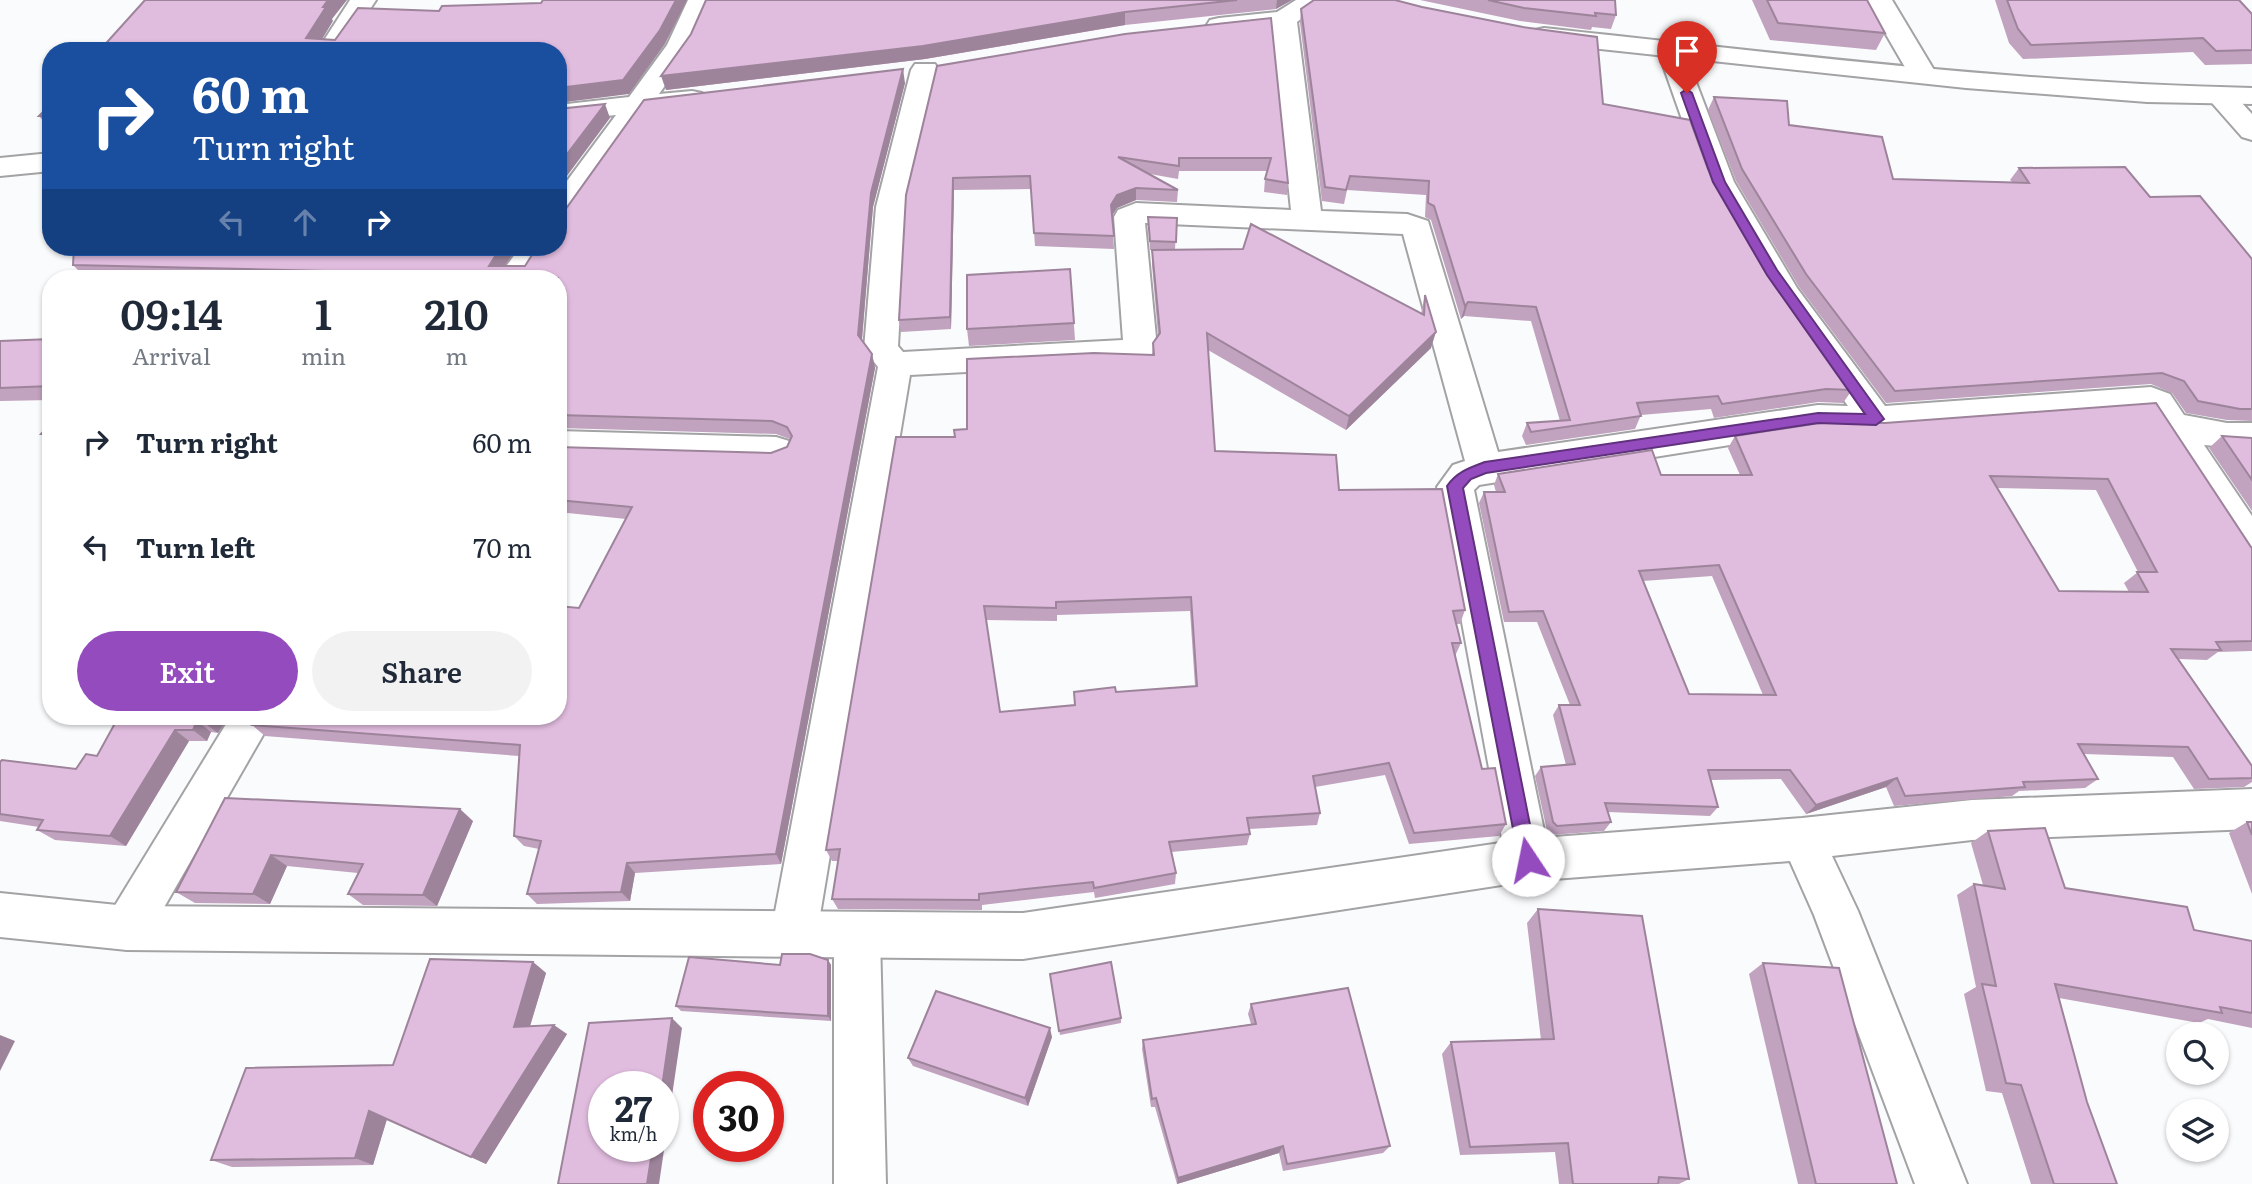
<!DOCTYPE html>
<html lang="en">
<head>
<meta charset="utf-8">
<style>
  :root { --surface:#fff; --page:#f2f2f3; --text:#1f2937; --muted:#747a83; --accent:#934bbe }
  body { margin:0; font-family:Literata,serif; background:var(--page); color:var(--text); height:100vh; display:flex; flex-direction:column; font-size:26px; white-space:nowrap }
  * { box-sizing:border-box; margin:0 }
  p { font-size:23px; color:var(--muted) }
  .icon { flex:none; width:38px; height:38px; fill:none; stroke:currentColor; stroke-width:2; stroke-linecap:round; stroke-linejoin:round }
  .map { position:relative; flex:1; overflow:hidden }
  .drawer { position:absolute; left:42px; top:270px; width:525px; height:455px; display:flex; flex-direction:column; background:var(--surface); border-radius:28px; box-shadow:0 2px 5px #0004 }
  .drawer>* { flex:none }
  .top-card { position:absolute; left:42px; top:42px; width:525px; height:214px; border-radius:28px; box-shadow:0 2px 5px #0004; background:#1a4fa0; color:#fff; overflow:hidden }
  .tools { position:absolute; left:2166px; top:1022px; display:grid; gap:14px }
  .tools a { display:grid; place-items:center; width:63px; height:63px; border-radius:50%; background:var(--surface); box-shadow:0 2px 5px #0004; font-size:35px }
  .speed { position:absolute; left:588px; top:1071px; display:flex; gap:14px; font-size:35px; font-weight:700; text-align:center }
  .speed>* { display:grid; place-content:center; width:91px; height:91px; border-radius:50%; background:var(--surface); box-shadow:0 2px 5px #0004; line-height:1 }
  .speed small { font-size:18px; font-weight:400 }
  .speed .limit { border:10px solid #d22; background:#fff; color:#111 }
  .pin { position:absolute; display:grid; place-items:center; width:60px; height:60px; color:#fff; margin:-72px -30px; border-radius:50% 50% 50% 0; rotate:-45deg; box-shadow:0 0 7px #0007 }
  .pin .icon { rotate:45deg }
  .me { position:absolute; width:77px; margin:-38px; rotate:349deg; stroke-linejoin:round; filter:drop-shadow(0 0 5px #0008) }
  .turn { display:flex; align-items:center; gap:24px; height:147px; padding:0 35px; font-size:32px }
  .turn .icon { width:91px; height:91px; stroke-width:2.5 }
  .turn b { display:block; font-size:49px; line-height:60px }
  .lanes { display:flex; align-items:center; height:66px; padding:0 35px; background:#0003; justify-content:center; gap:35px; direction:ltr }
  .lanes .off { opacity:.35 }
  .eta { display:flex; justify-content:space-evenly; align-items:center; height:119px; text-align:center }
  .eta b { font-size:42px; font-weight:600; line-height:49px }
  .cta { display:flex; gap:14px; margin-top:auto; padding:14px 35px }
  .cta a { flex:1; height:80px; border-radius:42px; background:var(--accent); color:#fff; font-size:28px; font-weight:600; line-height:80px; text-align:center }
  .cta a+a { background:var(--page); color:var(--text) }
  ul { padding:0; list-style:none }
  li { display:flex; align-items:center; gap:21px; height:105px; padding:0 35px }
  li div { flex:1 }
  li b { display:block; font-size:26px }
  li em { font-style:normal }
  .map>svg:first-child { display:block }
  .lines { fill:none; stroke-linecap:round; stroke-linejoin:round }
  .street-casing { stroke:#a3a3a5; stroke-width:4 }
  .secondary-casing { stroke:#a3a3a5; stroke-width:4 }
  .street { fill:#fff; fill-rule:evenodd }
  .secondary { fill:#fff; fill-rule:evenodd }
  .wall { fill:#c1a2bf; fill-rule:evenodd }
  .shaded-wall { fill:#9d849b }
  .building { fill:#e0bcde; stroke:#9d849b; stroke-width:2; fill-rule:evenodd }
  .route { fill:#934bbe; stroke:#60317c; stroke-width:2 }
</style>
</head>
<body>
<div class="map">
<svg width="2252" height="1184" viewBox="0 0 2252 1184">
  <rect width="100%" height="100%" fill="#fafbfd"/>
  <g class="lines">
    <defs>
      <g id="street">
        <polygon points="350,0 376,0 343,51 317,51"/>
        <polygon points="688,0 714,0 693,46 659,94 692,91 702,93 706,99 702,105 647,112 569,222 558,225 558,193 616,115 558,121 558,105 629,97 667,45"/>
        <polygon points="1296,0 1326,0 1297,22 1321,211 1407,214 1428,221 1498,452 1818,405 1848,406 1774,303 1704,182 1657,48 1661,42 1679,42 1683,48 1734,182 1797,288 1885,406 2151,387 2170,394 2184,415 2227,423 2252,423 2252,449 2204,445 2252,516 2252,561 2239,557 2146,412 1876,432 1818,431 1479,485 1474,490 1550,860 1544,875 1528,881 1512,875 1506,860 1437,487 1453,465 1465,461 1403,234 1145,223 1157,348 1148,359 1136,363 910,375 817,933 810,949 794,956 778,949 771,933 878,367 864,349 876,207 911,70 915,64 935,64 939,70 906,207 898,346 903,352 1123,340 1114,217 1118,210 1136,203 1291,210 1272,28 1219,34 1210,32 1206,26 1210,20 1219,18 1277,12"/>
        <polygon points="1866,0 1892,0 1937,75 1933,81 1913,81"/>
        <polygon points="2219,87 2229,89 2252,114 2252,140 2242,137 2205,95 2209,89"/>
        <polygon points="51,153 51,171 0,176 0,158"/>
        <polygon points="520,247 551,247 530,278 498,278"/>
        <polygon points="558,431 776,437 789,441 794,450 789,459 776,463 558,457"/>
        <polygon points="231,716 274,716 143,944 127,950 111,944 104,928 111,912"/>
        <polygon points="857,913 873,920 880,936 886,1184 834,1184 834,936 841,920"/>
      </g>
      <g id="secondary">
        <path d="M1544,28c235,25 471,55 708,60v16l-105,-2 -181,-14 -431,-46 -4,-6 4,-6z"/>
        <polygon points="2252,789 2252,829 1972,840 1832,856 1858,911 1967,1184 1915,1184 1814,915 1790,861 1528,881 1023,959 127,950 0,937 0,893 127,906 1023,913 1528,839 1802,818 1972,800"/>
      </g>
    </defs>
    <use href="#street" class="street-casing"/>
    <use href="#secondary" class="secondary-casing"/>
    <use href="#street" class="street"/>
    <use href="#secondary" class="secondary"/>
  </g>
  <g class="wall">
    <polygon points="706,0 1292,0 1276,9 1125,25 925,59 666,90"/>
    <polygon points="1420,0 1615,0 1616,15 1611,29 1592,27 1591,30 1520,21"/>
    <polygon points="1752,0 1867,0 1885,33 1876,50 1770,40"/>
    <polygon points="1995,0 2239,0 2252,14 2252,64 2205,65 2193,52 2023,59 2009,43"/>
    <polygon points="1301,9 1603,104 1708,169 1779,291 1852,390 1843,403 1818,402 1714,418 1711,409 1641,415 1635,429 1526,445 1522,436 1527,423 1560,421 1531,321 1464,316 1461,319 1431,220 1425,217 1426,195 1347,190 1344,204 1322,201 1300,23"/>
    <polygon points="1271,18 1288,183 1287,195 1264,192 1265,179 1268,171 1179,171 1178,179 1150,174 1178,190 1177,202 1136,200 1117,208 1112,216 1114,249 1035,246 1031,189 954,190 951,329 901,332 899,320 906,195"/>
    <polygon points="905,83 873,207 862,341 872,354 875,368 781,864 635,873 630,901 537,904 527,894 539,849 524,846 514,836 519,756 265,736 252,725 579,608 626,519 558,512 558,447 771,453 787,447 790,439 776,434 558,428 558,278 86,278 73,265 517,247 505,266 525,266 565,210"/>
    <polygon points="1714,97 1789,125 1893,179 2012,182 2010,180 2019,168 2150,197 2252,259 2252,421 2227,420 2186,413 2172,393 2151,384 1886,403 1799,287 1736,181 1708,110"/>
    <polygon points="51,104 51,130 39,116"/>
    <path d="M1148,217l29,1 -2,31 246,65 4,-19 6,53 -85,82 -138,-80 7,101 124,39 126,120 -5,14h-4l5,19 -6,13 27,113 24,55 -7,12 -90,8 -24,-69 -70,12 5,26 -3,12 -68,4 1,5 -3,11 -76,7 5,21 -1,11 -80,14 -1,-6 -112,13v5l-144,-1 -6,-10 6,-38h-6l-6,-11 129,-413 12,-8 185,-74 1,-12 5,-8 -6,-70v-15h-2zM1190,611l5,75 -79,6 -41,13 -75,7 -14,-92 71,1v-6z"/>
    <polygon points="1070,269 1075,340 969,346 967,329"/>
    <polygon points="51,339 51,400 0,401 0,341"/>
    <path d="M2156,403l95,144 1,1v103l-34,1 -11,8 -28,-1 73,107v16l-8,5 -50,2 -21,-32 -89,-3 14,25 -13,9 -66,3 -7,5 -118,10 -8,-19 -80,27 -25,-35 -70,1 7,27 -8,9 -102,-4 3,10 -7,9 -53,4 -4,-4 -12,-55 6,-9 25,-2 -13,-50 6,-10h11l-33,-83h-33l-25,-119 5,-11h12l-2,-7 4,-11 242,1 -12,-27 7,-12 150,-13zM1997,488l99,2 42,82 -14,11 5,9 -70,-1zM1712,576l51,119 -74,-1 -46,-113z"/>
    <polygon points="51,424 51,443 41,434"/>
    <polygon points="2222,436 2252,438 2252,511 2209,448"/>
    <polygon points="119,716 229,716 218,733 211,732 207,741 189,741 126,846 55,840 37,830 39,827 0,821 0,762 76,769 97,756"/>
    <polygon points="225,798 473,821 437,906 363,905 348,894 358,873 287,866 270,904 195,903 176,892"/>
    <polygon points="2247,822 2252,822 2252,894 2229,833"/>
    <polygon points="1988,831 2065,888 2194,930 2252,941 2252,1028 2208,1019 2199,1023 2059,998 2087,1102 2117,1184 2031,1184 2002,1093 1986,1091 1964,994 1976,987 1957,895 1974,884 1983,885 1971,843"/>
    <polygon points="1538,909 1689,1179 1679,1184 1559,1184 1555,1152 1460,1155 1442,1054 1451,1042 1541,1040 1527,923"/>
    <polygon points="828,960 831,965 831,1021 681,1011 676,1006 780,965"/>
    <polygon points="533,962 546,973 530,1026 567,1034 486,1164 387,1119 373,1165 232,1167 211,1160 393,1065"/>
    <polygon points="1763,963 1897,1184 1798,1184 1749,974"/>
    <polygon points="1050,974 1121,1018 1121,1023 1060,1035"/>
    <polygon points="1251,1004 1390,1146 1383,1153 1283,1171 1279,1153 1177,1184 1155,1107 1151,1107 1142,1049 1143,1040 1251,1024 1248,1014"/>
    <polygon points="1052,1037 1028,1106 913,1066 908,1058"/>
  </g>
  <g class="shaded-wall">
    <polygon points="328,0 347,0 332,19 333,21 315,51 306,38 323,7"/>
    <polygon points="676,0 687,0 665,44 629,94 558,103 558,88"/>
    <polygon points="1277,0 1292,0 1276,9"/>
    <polygon points="1125,12 1125,25 925,59 666,90 661,76"/>
    <polygon points="903,69 905,83 873,207 861,349 858,335 871,193"/>
    <polygon points="605,104 610,118 558,188 558,166"/>
    <polygon points="953,178 954,190 951,329 950,317"/>
    <polygon points="1136,188 1136,200 1117,208 1111,217 1111,205 1117,195"/>
    <polygon points="501,247 517,247 497,278 489,266"/>
    <polygon points="1468,302 1464,316 1461,319 1465,306"/>
    <polygon points="1436,332 1431,348 1346,430 1349,416"/>
    <polygon points="872,354 875,368 781,864 776,854"/>
    <polygon points="208,716 229,716 218,733 203,722"/>
    <polygon points="197,721 211,732 207,741 193,730"/>
    <polygon points="175,730 189,741 126,846 110,836"/>
    <polygon points="1897,778 1886,787 1806,814 1816,805"/>
    <polygon points="460,809 473,821 437,906 423,895"/>
    <polygon points="271,855 287,866 270,904 253,894"/>
    <polygon points="627,863 635,873 630,901 621,892"/>
    <polygon points="828,960 831,965 831,1021 828,1016"/>
    <polygon points="533,962 546,973 527,1036 514,1027"/>
    <polygon points="672,1018 682,1028 659,1184 647,1184 653,1146 663,1146 663,1087 662,1087"/>
    <polygon points="554,1025 567,1034 486,1164 471,1157"/>
    <polygon points="1050,1028 1052,1037 1028,1106 1025,1098"/>
    <polygon points="0,1035 15,1041 0,1071"/>
    <polygon points="369,1111 387,1119 373,1165 355,1158"/>
    <polygon points="1283,1146 1279,1153 1177,1184 1178,1178"/>
  </g>
  <g class="building">
    <polygon points="145,0 328,0 323,7 326,7 306,38 335,40 358,8 439,11 442,6 541,3 543,0 676,0 660,30 623,80 558,88 558,51 99,51"/>
    <polygon points="706,0 1237,0 1125,12 923,46 661,76 691,34"/>
    <polygon points="1314,0 1395,0 1422,7 1523,27 1597,37 1603,104 1690,120 1708,169 1779,291 1852,390 1826,389 1722,404 1718,396 1637,403 1641,416 1531,432 1527,423 1570,420 1536,307 1468,302 1465,306 1434,206 1428,203 1429,181 1350,176 1346,190 1325,187 1301,9"/>
    <polygon points="1488,0 1615,0 1616,15 1595,13 1596,16 1524,8"/>
    <polygon points="1767,0 1867,0 1885,33 1778,23"/>
    <polygon points="2007,0 2239,0 2252,14 2252,50 2216,51 2203,38 2031,45 2018,29"/>
    <polygon points="1271,18 1288,183 1265,179 1271,158 1179,158 1179,166 1118,157 1178,190 1136,188 1117,195 1111,205 1114,236 1034,233 1030,176 953,178 950,317 899,320 906,195 937,66 1125,34"/>
    <polygon points="903,69 871,193 858,335 872,354 776,854 627,863 621,892 527,894 541,841 514,836 520,745 252,725 258,716 558,716 558,606 579,608 632,507 558,500 558,447 771,453 787,447 792,436 787,427 772,421 558,415 558,278 324,278 324,271 73,265 74,247 501,247 489,266 525,266 537,247 558,247 558,211 565,210 644,100"/>
    <polygon points="1714,97 1787,101 1789,125 1882,137 1893,179 2029,183 2019,168 2125,167 2150,197 2200,196 2252,259 2252,409 2240,409 2198,401 2184,381 2162,373 1895,391 1806,274 1742,169"/>
    <polygon points="51,104 51,116 39,116"/>
    <polygon points="605,104 558,166 558,109"/>
    <polygon points="1148,217 1177,218 1176,242 1150,241"/>
    <path d="M1251,224l173,91 1,-20 11,37 -87,84 -142,-83 8,118 121,4 3,35 103,-1 23,121 -12,1 8,32h-9l30,126 13,-1 11,56 -92,9 -25,-70 -76,13 7,37 -73,5 3,16 -81,8 7,31 -82,15 -1,-6 -114,12v6l-147,-1 8,-50 -14,1 70,-413h59l-1,-7 13,-1v-70l127,-6 60,2 -1,-12 7,-10 -8,-83 91,-1zM1191,597l6,89 -81,6 -1,-5 -41,5 1,13 -75,7 -16,-106 72,2v-6z"/>
    <polygon points="1070,269 1074,323 967,329 967,275"/>
    <polygon points="51,339 51,386 0,388 0,341"/>
    <path d="M2156,403l95,144 1,1v93l-36,1 5,8 -50,-1 81,117v12l-43,1 -21,-32 -110,-3 20,35 -75,3 2,5 -120,9 -8,-18 -81,27 -26,-35h-82l10,37 -113,-4 6,19 -54,4 -4,-4 -12,-55 34,-3 -16,-59h21l-37,-94 -34,1 -25,-120h21l-7,-18 154,-24 9,25h91l-17,-39 91,-14 59,1zM1990,476l118,3 49,93h-20l11,20 -89,-1zM1719,565l57,130 -87,-1 -50,-123z"/>
    <polygon points="51,424 51,435 41,434"/>
    <polygon points="2222,436 2252,438 2252,480"/>
    <polygon points="119,716 208,716 203,722 197,721 193,730 175,730 110,836 37,830 43,820 0,814 0,762 2,760 76,769 86,754 97,756"/>
    <polygon points="225,798 460,809 423,895 348,894 363,864 271,855 253,894 176,892"/>
    <polygon points="2247,822 2252,822 2252,835"/>
    <polygon points="2045,828 2065,888 2187,907 2194,930 2252,941 2252,1013 2220,1007 2222,1013 2055,984 2087,1102 2117,1184 2054,1184 2021,1085 2006,1083 1982,984 1996,986 1974,884 2005,889 1988,831"/>
    <polygon points="1538,909 1642,916 1689,1179 1659,1177 1658,1184 1573,1184 1568,1143 1470,1147 1451,1042 1554,1039"/>
    <polygon points="782,954 810,954 828,960 828,1016 676,1006 689,957 780,965"/>
    <polygon points="430,959 533,962 514,1027 554,1025 471,1157 369,1111 355,1158 211,1160 246,1068 393,1065"/>
    <polygon points="1111,962 1121,1018 1059,1031 1050,974"/>
    <polygon points="1763,963 1839,968 1897,1184 1816,1184"/>
    <polygon points="1348,988 1390,1146 1287,1164 1283,1146 1178,1178 1156,1098 1152,1099 1143,1040 1256,1024 1251,1004"/>
    <polygon points="936,991 1050,1028 1025,1098 908,1058"/>
    <polygon points="672,1018 662,1087 604,1087 604,1146 653,1146 647,1184 558,1184 589,1023"/>
  </g>
  <path class="route" d="M1687,89l5,4 33,89 52,88 107,149 -8,6 -58,-2 -332,50 -15,6 -8,9 74,372 -3,7 -6,2 -7,-2 -2,-7 -72,-374c10,-14 22,-18 38,-24l333,-49 47,1 -98,-139 -54,-93 -32,-89z"/>
</svg>
<div class="tools">
<a><svg class="icon" aria-label="search" viewBox="0 0 24 24"><circle cx="10" cy="10" r="6"/><path d="M15 15l6 6"/></svg></a>
<a><svg class="icon" aria-label="layers" viewBox="0 0 24 24"><path d="M12 4l9 5-9 5-9-5zM3 14l9 5 9-5"/></svg></a>
</div>
<div class="speed"><div>27<small>km/h</small></div><div class="limit">30</div></div>
<div class="pin" style="left:1687px;top:93px;background:#d93025"><svg class="icon" aria-label="arrive" viewBox="0 0 24 24"><path d="M6 21V4h12l-3 4 3 4H6"/></svg></div>
<svg class="me" style="left:1528px;top:860px" viewBox="-20 -20 40 40"><circle r="19" fill="#fff"/><path d="M0-13L10 11 0 6-10 11z" fill="#934bbe"/></svg>
<div class="top-card">
<div class="turn"><svg class="icon" aria-label="right" viewBox="0 0 24 24"><path d="M7 20v-9h11M14 6l5 5-5 5"/></svg><div><b>60 m</b>Turn right</div></div>
<div class="lanes"><svg class="icon off" aria-label="left" viewBox="0 0 24 24"><path d="M17 20v-9H6M10 6l-5 5 5 5"/></svg><svg class="icon off" aria-label="ahead" viewBox="0 0 24 24"><path d="M12 20V5M6 11l6-6 6 6"/></svg><svg class="icon" aria-label="right" viewBox="0 0 24 24"><path d="M7 20v-9h11M14 6l5 5-5 5"/></svg></div>
</div>
<section class="drawer">
<div class="eta">
<div><b>09:14</b><p>Arrival</p></div>
<div><b>1</b><p>min</p></div>
<div><b>210</b><p>m</p></div>
</div>
<ul>
<li><svg class="icon" aria-label="right" viewBox="0 0 24 24"><path d="M7 20v-9h11M14 6l5 5-5 5"/></svg><div><b>Turn right</b></div><em>60 m</em></li>
<li><svg class="icon" aria-label="left" viewBox="0 0 24 24"><path d="M17 20v-9H6M10 6l-5 5 5 5"/></svg><div><b>Turn left</b></div><em>70 m</em></li>
</ul>
<div class="cta"><a>Exit</a><a>Share</a></div>
</section>
</div>
</body>
</html>
